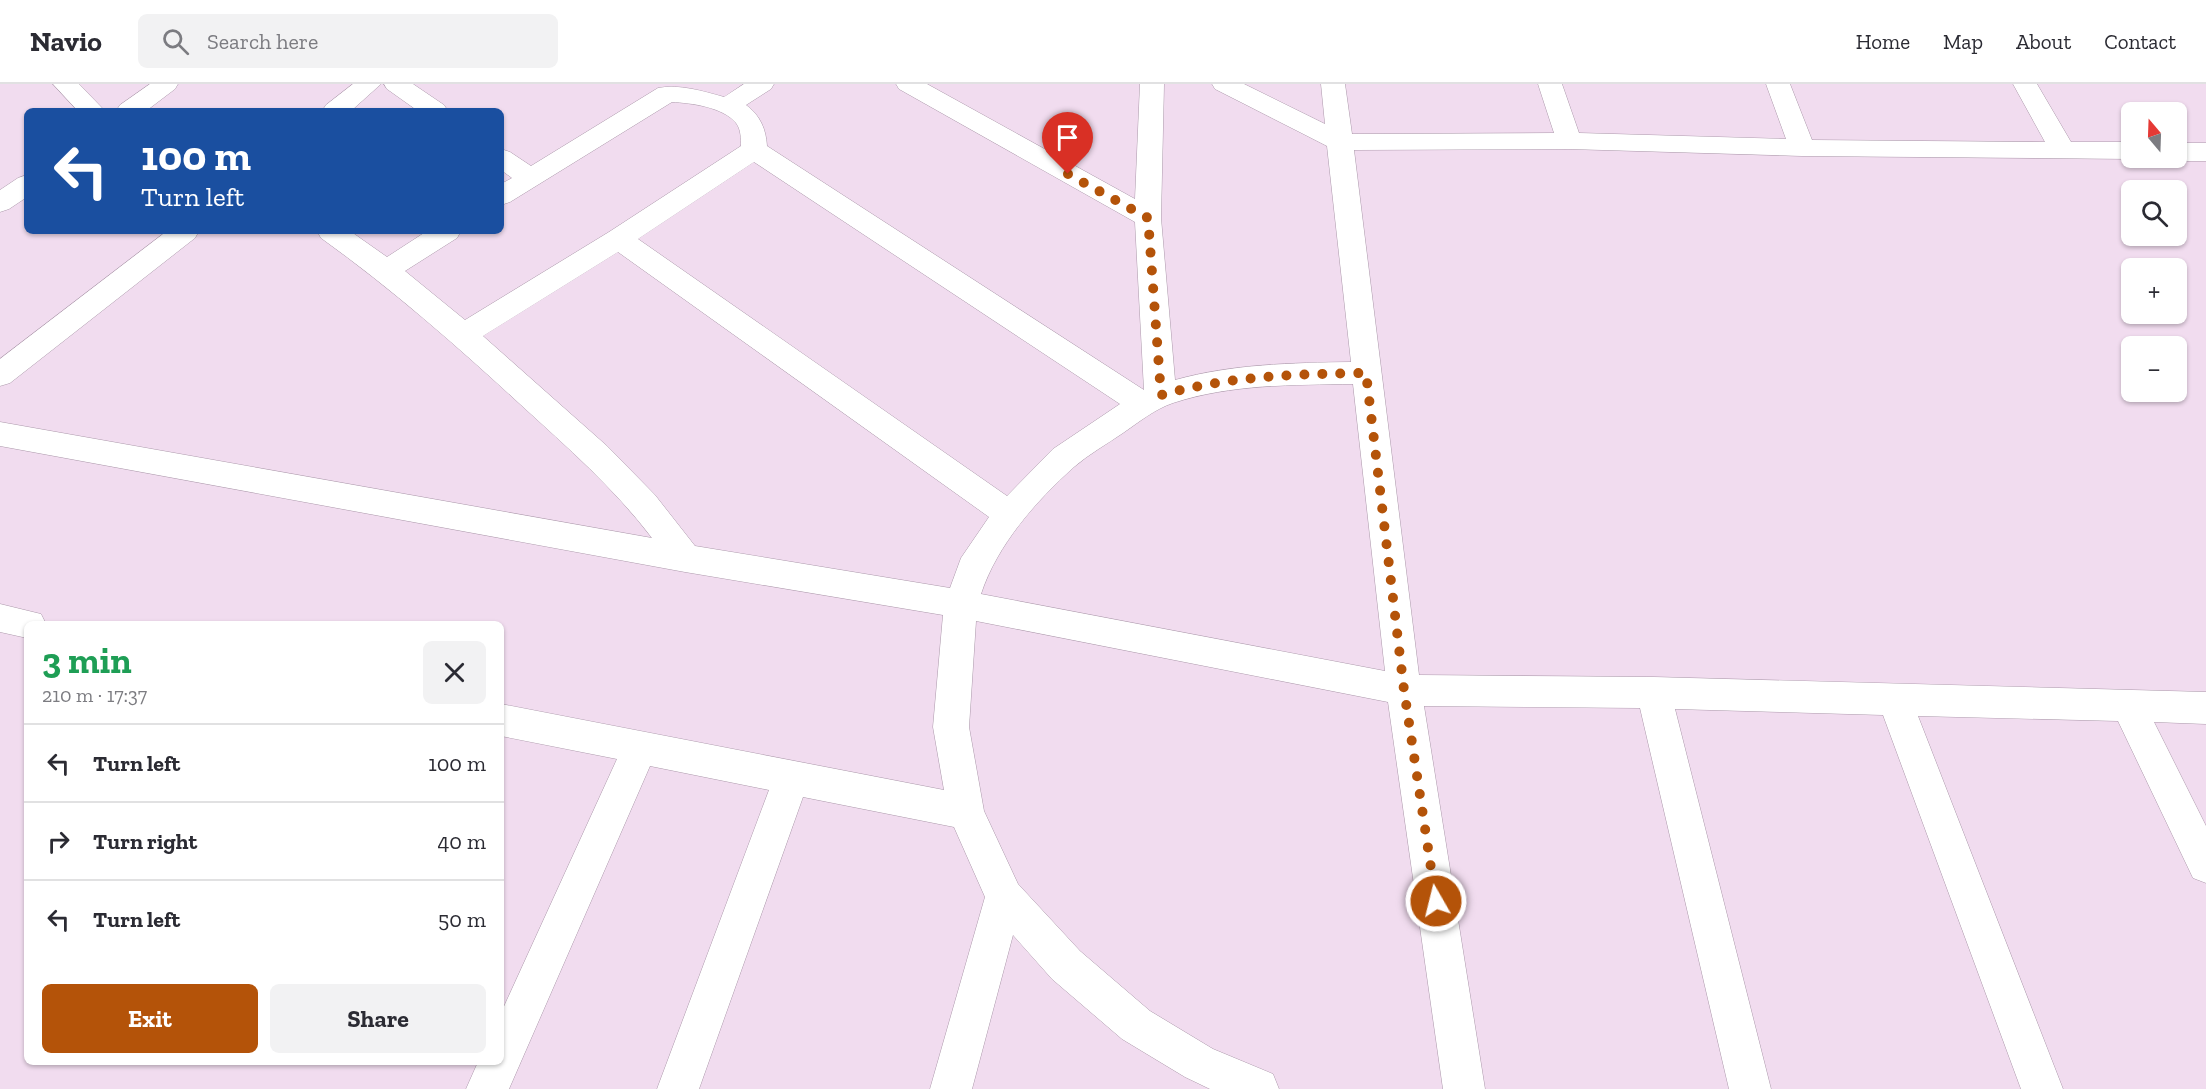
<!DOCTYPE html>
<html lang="en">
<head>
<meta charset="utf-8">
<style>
  :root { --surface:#fff; --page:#f2f2f3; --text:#2b2b33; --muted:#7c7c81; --line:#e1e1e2; --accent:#b45309 }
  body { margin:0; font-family:"Zilla Slab",serif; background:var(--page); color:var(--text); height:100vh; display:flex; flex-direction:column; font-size:22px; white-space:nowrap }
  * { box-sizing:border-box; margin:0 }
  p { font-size:20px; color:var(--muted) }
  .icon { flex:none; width:33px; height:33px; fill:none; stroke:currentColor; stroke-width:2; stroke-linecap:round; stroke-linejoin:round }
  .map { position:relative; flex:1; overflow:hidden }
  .side { position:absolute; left:24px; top:537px; width:480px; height:444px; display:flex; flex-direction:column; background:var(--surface); border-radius:9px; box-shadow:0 2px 4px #0004 }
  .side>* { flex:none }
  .hud { position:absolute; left:24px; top:24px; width:480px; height:126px; border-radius:9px; box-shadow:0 2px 4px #0004; background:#1a4fa0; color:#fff; overflow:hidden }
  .needle { width:39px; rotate:341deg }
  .buttons { position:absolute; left:2121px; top:18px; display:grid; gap:12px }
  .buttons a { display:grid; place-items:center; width:66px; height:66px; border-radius:9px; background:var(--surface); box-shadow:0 2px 4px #0004; font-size:30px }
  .pin { position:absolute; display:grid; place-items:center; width:51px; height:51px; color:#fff; margin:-62px -26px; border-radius:50% 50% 50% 0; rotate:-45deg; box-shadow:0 0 6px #0007 }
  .pin .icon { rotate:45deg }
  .me { position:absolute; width:66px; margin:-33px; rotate:352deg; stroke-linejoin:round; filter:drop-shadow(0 0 4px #0008) }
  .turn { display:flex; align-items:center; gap:21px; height:126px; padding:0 18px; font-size:27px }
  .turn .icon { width:78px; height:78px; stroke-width:2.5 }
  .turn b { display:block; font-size:42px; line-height:51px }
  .round { display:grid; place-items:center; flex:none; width:63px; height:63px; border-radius:9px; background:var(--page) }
  .summary { display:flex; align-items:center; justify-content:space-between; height:102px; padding:0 18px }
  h1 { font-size:36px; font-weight:700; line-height:45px; color:#1e9e55 }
  .primary-button { display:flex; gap:12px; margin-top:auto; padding:12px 18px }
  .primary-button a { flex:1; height:69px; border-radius:9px; background:var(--accent); color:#fff; font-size:24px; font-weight:700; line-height:69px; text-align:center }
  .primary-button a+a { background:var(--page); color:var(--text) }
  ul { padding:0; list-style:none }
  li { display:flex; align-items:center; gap:18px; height:78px; padding:0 18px; border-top:2px solid var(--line) }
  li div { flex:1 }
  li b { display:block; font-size:22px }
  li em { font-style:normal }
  header { display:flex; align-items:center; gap:36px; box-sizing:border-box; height:84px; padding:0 30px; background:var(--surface); border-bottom:2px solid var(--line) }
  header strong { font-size:28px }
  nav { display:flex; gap:33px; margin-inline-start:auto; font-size:21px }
  .search { width:420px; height:54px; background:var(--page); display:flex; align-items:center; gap:15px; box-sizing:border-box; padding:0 21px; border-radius:9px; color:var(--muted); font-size:22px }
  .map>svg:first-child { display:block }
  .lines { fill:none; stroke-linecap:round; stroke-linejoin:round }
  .minor-casing { stroke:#ab98aa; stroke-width:1 }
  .minor { fill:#fff; fill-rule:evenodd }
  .route { stroke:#b45309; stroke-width:10; stroke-dasharray:0 18 }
</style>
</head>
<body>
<header>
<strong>Navio</strong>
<div class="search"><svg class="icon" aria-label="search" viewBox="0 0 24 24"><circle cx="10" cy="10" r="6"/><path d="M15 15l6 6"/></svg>Search here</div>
<nav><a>Home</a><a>Map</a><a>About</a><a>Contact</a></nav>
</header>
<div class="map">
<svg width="2206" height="1005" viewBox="0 0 2206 1005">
  <rect width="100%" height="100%" fill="#f1dcef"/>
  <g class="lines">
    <defs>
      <g id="minor">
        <polygon points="53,0 79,0 105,27 78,27"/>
        <polygon points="150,0 178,0 175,5 146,27 116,27 120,21"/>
        <polygon points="353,0 381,0 351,27 322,27 326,21"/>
        <polygon points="384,0 413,0 444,21 448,27 418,27 387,5"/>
        <path d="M744,0h30l-3,5 -25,16c14,10 20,24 21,41l377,244 -9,-168 -236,-133 -3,-5h31l208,115 5,-115h24l-3,134 14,162c57,-16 117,-17 176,-18l-24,-216 -112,-57 -3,-5h32l81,40 -4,-40h24l7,50 202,-1 -16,-49h24l17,49 207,6 -20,-55h24l22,56 233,2 -32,-58h24l34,58h61v16h7l-7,1 -330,-3 -233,-7 -215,1 65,525 235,2 552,15v32l-52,-2 52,104v57l-13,-5 -75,-157 -200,-5 145,373h-42l-138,-374 -208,-6 96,380h-42l-89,-381 -216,-2 61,383h-42l-55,-387 -412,-81 -7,106 15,84 34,73 62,67 70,60 63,38 60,25 6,15h-69l-25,-12 -63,-38 -70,-60 -39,-44 -41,154h-42l55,-192 -31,-70 -151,-30 -104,292h-42l112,-299 -119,-24 -141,323h-43l12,-27h23v-49l116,-254 -116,-23v-32l443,86 -11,-63 10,-112 -258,-43 -685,-126v-24l652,116c-38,-50 -85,-91 -131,-133 -64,-59 -129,-116 -200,-167l-4,-7h33l37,26 40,-26h34l-4,7 -52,33 60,49 144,-88 132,-86c0,-7 0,-17 -5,-23 -13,-16 -45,-20 -64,-21l-162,100 -9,3v-21l11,-6 -11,-8v-21l9,3 21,14 127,-78c22,-4 44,3 66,9zM754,78l366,242 -67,45 -46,47 -369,-257zM618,168l371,265 -28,41 -11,30 -255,-42 -40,-51 -48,-49 -124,-110zM1353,300l32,287 -404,-77c16,-49 55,-93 93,-127 15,-13 33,-23 49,-34 16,-11 32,-24 50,-30 58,-19 121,-18 180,-19z"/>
        <polygon points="2176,59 2206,59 2206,77 2176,77 2167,74 2176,74"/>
        <polygon points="27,91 27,113 9,125 0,128 0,106 18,94"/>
        <polygon points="167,147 199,147 195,154 10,299 0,302 0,275"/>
        <polygon points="0,520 41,530 46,540 27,540 27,554 0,548"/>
      </g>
    </defs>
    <use href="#minor" class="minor-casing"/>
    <use href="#minor" class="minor"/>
  </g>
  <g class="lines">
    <path class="route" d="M1068,90l80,44 13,177c69,-19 134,-21 205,-22l38,317 32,211"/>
  </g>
</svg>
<div class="buttons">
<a><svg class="needle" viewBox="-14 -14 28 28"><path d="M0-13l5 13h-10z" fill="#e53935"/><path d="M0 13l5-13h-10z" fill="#7c7c81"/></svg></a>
<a><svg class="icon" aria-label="search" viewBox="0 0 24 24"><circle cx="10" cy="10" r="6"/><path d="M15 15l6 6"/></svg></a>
<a>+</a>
<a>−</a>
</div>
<div class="pin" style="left:1068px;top:90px;background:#d93025"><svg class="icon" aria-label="arrive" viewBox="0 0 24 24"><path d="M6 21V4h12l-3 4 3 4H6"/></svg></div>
<svg class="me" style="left:1436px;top:817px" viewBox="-20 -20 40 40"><circle r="17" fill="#b45309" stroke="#fff" stroke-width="3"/><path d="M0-11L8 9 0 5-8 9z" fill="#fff"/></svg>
<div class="hud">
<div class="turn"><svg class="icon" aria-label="left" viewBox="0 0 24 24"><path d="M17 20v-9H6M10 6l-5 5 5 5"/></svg><div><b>100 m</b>Turn left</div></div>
</div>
<section class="side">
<div class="summary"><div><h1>3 min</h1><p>210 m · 17:37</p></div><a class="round"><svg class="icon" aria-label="close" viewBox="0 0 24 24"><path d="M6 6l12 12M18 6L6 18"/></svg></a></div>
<ul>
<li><svg class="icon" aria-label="left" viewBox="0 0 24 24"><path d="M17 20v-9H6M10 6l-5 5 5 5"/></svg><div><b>Turn left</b></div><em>100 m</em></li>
<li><svg class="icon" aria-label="right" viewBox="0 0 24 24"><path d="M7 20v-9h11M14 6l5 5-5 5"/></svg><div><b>Turn right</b></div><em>40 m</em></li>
<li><svg class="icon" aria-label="left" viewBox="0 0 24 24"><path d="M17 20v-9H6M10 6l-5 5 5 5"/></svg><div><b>Turn left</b></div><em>50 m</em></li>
</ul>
<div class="primary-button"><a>Exit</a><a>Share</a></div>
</section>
</div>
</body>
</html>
